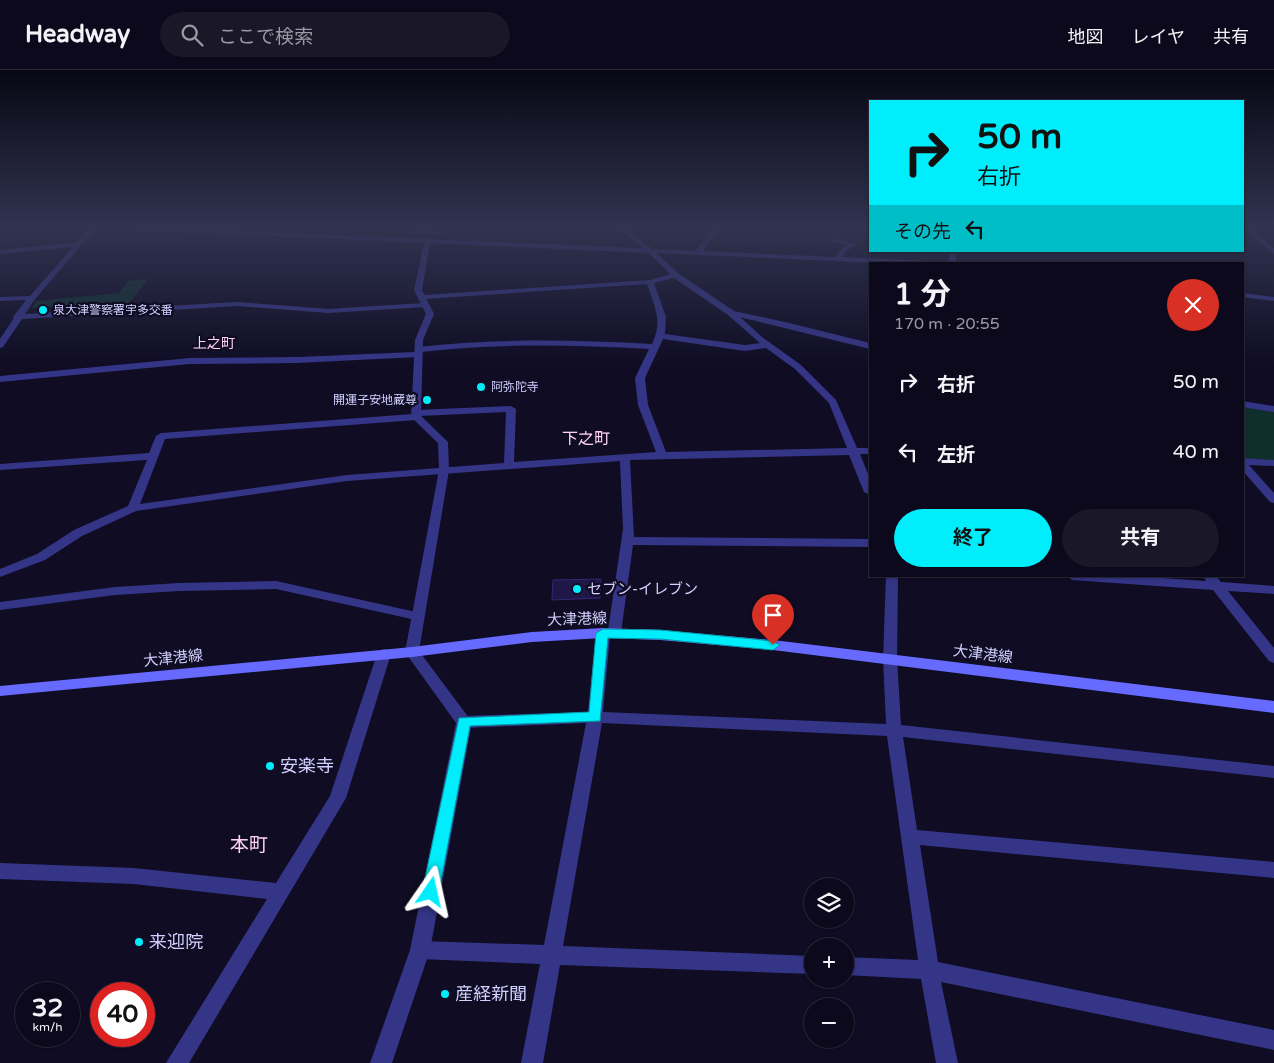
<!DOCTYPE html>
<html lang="ja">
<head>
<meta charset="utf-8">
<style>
  :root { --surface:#0b091b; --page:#191728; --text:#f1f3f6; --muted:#9a9aa3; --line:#2b2a3a; --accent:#00eefb }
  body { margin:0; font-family:"Varela Round","Noto Sans JP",sans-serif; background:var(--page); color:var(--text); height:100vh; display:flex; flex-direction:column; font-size:19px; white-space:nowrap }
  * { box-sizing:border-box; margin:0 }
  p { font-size:16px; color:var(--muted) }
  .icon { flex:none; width:28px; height:28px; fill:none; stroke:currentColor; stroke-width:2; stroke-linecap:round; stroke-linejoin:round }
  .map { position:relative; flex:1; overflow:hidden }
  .details { position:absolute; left:869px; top:192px; width:375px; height:315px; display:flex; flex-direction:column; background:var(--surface); border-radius:0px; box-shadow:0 1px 4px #0004,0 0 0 1px var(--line) }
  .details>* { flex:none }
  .top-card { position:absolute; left:869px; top:30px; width:375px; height:152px; border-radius:0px; box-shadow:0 1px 4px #0004,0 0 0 1px var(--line); background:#00eefb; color:#111; overflow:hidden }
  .controls { position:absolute; left:804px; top:808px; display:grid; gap:10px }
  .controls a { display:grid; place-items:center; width:50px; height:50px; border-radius:50%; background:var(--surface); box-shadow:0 1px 4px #0004,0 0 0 1px var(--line); font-size:25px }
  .speed { position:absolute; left:15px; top:912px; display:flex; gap:10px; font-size:25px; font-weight:700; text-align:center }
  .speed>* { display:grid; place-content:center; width:65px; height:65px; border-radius:50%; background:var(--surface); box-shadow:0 1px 4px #0004,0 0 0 1px var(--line); line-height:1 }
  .speed small { font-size:12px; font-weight:400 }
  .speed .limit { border:8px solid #d22; background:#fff; color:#111 }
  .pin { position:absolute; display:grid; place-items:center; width:42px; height:42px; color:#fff; margin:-51px -21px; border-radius:50% 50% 50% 0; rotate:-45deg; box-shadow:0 0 5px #0007 }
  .pin .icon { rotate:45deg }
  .me { position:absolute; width:55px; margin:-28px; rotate:11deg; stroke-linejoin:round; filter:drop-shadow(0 0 4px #0008) }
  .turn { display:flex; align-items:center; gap:18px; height:105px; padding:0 25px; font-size:22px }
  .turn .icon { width:65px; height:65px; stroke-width:2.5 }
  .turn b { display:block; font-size:35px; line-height:42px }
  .then { display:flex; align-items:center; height:48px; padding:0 25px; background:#0003; gap:10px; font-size:19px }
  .round { display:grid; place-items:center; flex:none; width:52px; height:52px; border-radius:26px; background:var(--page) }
  .head { display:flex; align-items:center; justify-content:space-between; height:85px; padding:0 25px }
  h1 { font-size:30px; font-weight:700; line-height:38px }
  .button { display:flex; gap:10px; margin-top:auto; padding:10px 25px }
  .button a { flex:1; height:58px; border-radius:30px; background:var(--accent); color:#111; font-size:20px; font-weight:700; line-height:58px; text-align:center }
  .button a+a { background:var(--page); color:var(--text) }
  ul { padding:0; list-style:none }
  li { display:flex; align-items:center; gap:15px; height:70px; padding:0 25px }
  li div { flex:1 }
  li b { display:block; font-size:19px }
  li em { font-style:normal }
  header { display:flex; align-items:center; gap:30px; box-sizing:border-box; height:70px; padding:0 25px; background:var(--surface); border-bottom:1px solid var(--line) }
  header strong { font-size:24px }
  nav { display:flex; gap:28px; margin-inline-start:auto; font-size:18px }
  .search { width:350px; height:45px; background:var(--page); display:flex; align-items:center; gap:12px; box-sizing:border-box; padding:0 18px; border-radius:28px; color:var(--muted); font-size:19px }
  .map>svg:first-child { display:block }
  .green { fill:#0f2f2c }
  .building { fill:#1e1747; stroke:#332774 }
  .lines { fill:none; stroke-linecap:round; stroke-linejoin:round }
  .minor { fill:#343587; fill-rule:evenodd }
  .tertiary { fill:#343587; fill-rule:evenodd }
  .secondary { fill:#676aff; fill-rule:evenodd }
  .route { fill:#00eefb; stroke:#009ba3 }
  .poi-dot { fill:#00eefb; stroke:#0f0c24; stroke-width:2 }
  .labels { text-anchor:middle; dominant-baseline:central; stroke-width:4.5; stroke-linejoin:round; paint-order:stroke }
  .far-poi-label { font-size:12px; fill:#d3d0ff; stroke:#0f0c24; text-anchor:start }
  .far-neighbourhood-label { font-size:14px; fill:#ffd2f1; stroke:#0f0c24 }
  .poi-label { font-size:15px; fill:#d3d0ff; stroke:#0f0c24; text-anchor:start }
  .street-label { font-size:15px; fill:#d3d0ff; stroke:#0f0c24 }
  .neighbourhood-label { font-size:16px; fill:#ffd2f1; stroke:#0f0c24 }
  .near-poi-label { font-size:18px; fill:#d3d0ff; stroke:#0f0c24; text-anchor:start }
  .near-neighbourhood-label { font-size:19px; fill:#ffd2f1; stroke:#0f0c24 }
</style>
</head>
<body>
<header>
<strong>Headway</strong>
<div class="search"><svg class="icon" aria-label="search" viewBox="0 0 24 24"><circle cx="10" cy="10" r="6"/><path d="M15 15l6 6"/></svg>ここで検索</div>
<nav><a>地図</a><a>レイヤ</a><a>共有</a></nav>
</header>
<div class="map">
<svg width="1274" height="993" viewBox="0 0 1274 993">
  <rect width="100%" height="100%" fill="#0f0c24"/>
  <g class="green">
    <polygon points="145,209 147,211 126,237 55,243 59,236 32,238 36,231 119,223 128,211"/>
    <polygon points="1243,337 1274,341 1274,391 1244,389 1243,387"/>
  </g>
  <polygon class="building" points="601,509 600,528 552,530 553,510"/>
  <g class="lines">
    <g class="minor">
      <path d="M91,157h51l501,21 -26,-21h7l28,22 44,2 17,-24h6l-16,24 132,6 6,-8 6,-4 -15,-4v-2l2,-1 23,7 -11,6 -4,6 107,5v-11h6l1,11 4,2h-58l-245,-11 21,20 56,38 55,12 81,20v6l-130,-32 22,20 39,28 35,35 21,48h13v6h-10l10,25v16l-6,-3 -15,-37 -219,5 4,77 236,2v8l-237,-2 -12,88 -2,3h-9l-7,76 283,12 -3,-65 3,-83h12l-1,83 4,66 373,41v12l-371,-41 14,93 357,32v16l-354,-33 18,117 336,68v20l-333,-68 17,81h-22l-15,-84 -76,-4v-18l73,3 -31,-224 -285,-13 -39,223 249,10v18l-252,-9 -17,98h-22l19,-99 -120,-5 -7,-3 -3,-6 3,-6 7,-3 124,4 42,-222 -122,5 -5,-2 -3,-4 3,-4 5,-2 124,-4 8,-79 2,-3h10l15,-101 -3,-68 -273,20 -211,30 -54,25 -37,24 -45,17v-8l37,-15 37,-24 54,-24 19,-46 -147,10v-6l149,-11 7,-17 5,-3 251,-19 1,-3 3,-1 95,-4 5,3 -2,53 142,-10 -18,-47 -3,-27 14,-29c-76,-4 -152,-6 -228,3v4l-3,1 -121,6 -107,1 -190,18v-6l190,-18 107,-1 118,-5v-4l3,-1c78,-9 155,-7 234,-3 11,-23 3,-36 -5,-60l-223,15 -4,-2 4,-2 226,-15 20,-6 -21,-21 -553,-25 -61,71 -10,15 212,-12 91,7 96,-6 4,2 -4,2 -96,6 -91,-7 -215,13 -19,28 -3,1v-9l14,-21 -1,-1 13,-17 -26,1v-4l30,-1 43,-49 -73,7v-4l77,-8zM674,208l54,37 32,28 -15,2 -80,-11 1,-17 -12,-34zM663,269l82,12 21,-3 29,21 34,34 18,45 -181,4 -18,-47 -3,-27zM506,342l-2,51 -157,12 -207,29 25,-65 251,-19 3,-1 1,-3z"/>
      <polygon points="405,157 418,157 444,163 441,165"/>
      <polygon points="1242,157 1249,157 1274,178 1274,184"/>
      <polygon points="1242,223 1274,227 1274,231 1242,227"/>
      <polygon points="1242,331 1274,336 1274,342 1242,337"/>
      <polygon points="1242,388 1274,390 1274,396 1249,395 1274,423 1274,433 1270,432 1242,400"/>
      <polygon points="1066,506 1133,506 1206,511 1203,506 1216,506 1221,512 1274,516 1274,524 1228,521 1274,578 1274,593 1269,591 1213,520 1072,510"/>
      <polygon points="276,511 416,542 423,546 416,550 276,519 179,521 115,525 0,540 0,532 115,517 179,513"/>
      <polygon points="384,579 389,581 391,584 346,728 189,993 166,993 267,829 134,814 0,809 0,793 134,798 276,813 330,726 377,584 379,581"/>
    </g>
    <polygon class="tertiary" points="427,171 430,173 422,220 434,244 423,270 421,346 448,372 449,400 419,581 472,652 430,880 392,993 370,993 410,880 456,653 405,582 439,400 438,373 411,347 415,270 426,244 414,220 424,173"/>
    <polygon class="secondary" points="603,558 660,560 773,570 1274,631 1274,643 773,580 660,570 603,568 532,572 412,587 0,626 0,616 412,577 532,562"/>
  </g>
  <linearGradient id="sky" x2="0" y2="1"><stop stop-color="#080714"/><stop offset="0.53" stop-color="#313450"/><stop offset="1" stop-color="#313450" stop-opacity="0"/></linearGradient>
  <rect width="1274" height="296" fill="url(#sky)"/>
  <polygon class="route" points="603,559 660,560 773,571 780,575 773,580 660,569 608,568 600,651 470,656 439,822 437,828 431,830 425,828 422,822 459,648 589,642 596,563"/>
  <g class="poi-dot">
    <circle cx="43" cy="240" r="5"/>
    <circle cx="481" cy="317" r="5"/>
    <circle cx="427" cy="330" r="5"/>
    <circle cx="577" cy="519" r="5"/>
    <circle cx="270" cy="696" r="5"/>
    <circle cx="139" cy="872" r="5"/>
    <circle cx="445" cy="924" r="5"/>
  </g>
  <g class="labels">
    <g class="far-poi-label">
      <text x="53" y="240">泉大津警察署宇多交番</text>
      <text x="491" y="317">阿弥陀寺</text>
      <text x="417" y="330" text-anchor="end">開運子安地蔵尊</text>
    </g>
    <g class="far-neighbourhood-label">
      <text x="214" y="273">上之町</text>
    </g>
    <g class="poi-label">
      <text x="587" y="519">セブン-イレブン</text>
    </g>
    <g class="street-label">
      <text transform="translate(577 549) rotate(-2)">大津港線</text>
      <text transform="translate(983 584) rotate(7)">大津港線</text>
      <text transform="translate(173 588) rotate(-6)">大津港線</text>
    </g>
    <g class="neighbourhood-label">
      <text x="586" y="369">下之町</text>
    </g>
    <g class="near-poi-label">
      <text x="280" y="696">安楽寺</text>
      <text x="149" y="872">来迎院</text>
      <text x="455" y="924">産経新聞</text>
    </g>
    <g class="near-neighbourhood-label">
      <text x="249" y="775">本町</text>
    </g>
  </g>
</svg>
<div class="controls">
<a><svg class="icon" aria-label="layers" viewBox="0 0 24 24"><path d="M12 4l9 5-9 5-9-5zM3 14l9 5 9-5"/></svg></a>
<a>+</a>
<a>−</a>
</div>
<div class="speed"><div>32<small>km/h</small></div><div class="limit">40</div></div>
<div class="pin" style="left:773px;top:575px;background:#d93025"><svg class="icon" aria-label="arrive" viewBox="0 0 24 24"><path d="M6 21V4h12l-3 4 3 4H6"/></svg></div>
<svg class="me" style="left:431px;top:822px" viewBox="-20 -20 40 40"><path d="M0-17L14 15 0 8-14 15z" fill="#00eefb" stroke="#fff" stroke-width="4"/></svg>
<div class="top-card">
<div class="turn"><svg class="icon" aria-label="right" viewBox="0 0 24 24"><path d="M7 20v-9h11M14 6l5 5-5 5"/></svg><div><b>50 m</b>右折</div></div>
<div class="then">その先<svg class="icon" aria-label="left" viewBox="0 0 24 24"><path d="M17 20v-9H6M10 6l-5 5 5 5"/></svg></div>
</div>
<section class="details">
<div class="head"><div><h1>1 分</h1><p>170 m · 20:55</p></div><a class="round" style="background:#d93025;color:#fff"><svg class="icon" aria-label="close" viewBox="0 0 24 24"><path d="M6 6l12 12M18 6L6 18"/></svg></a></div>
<ul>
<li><svg class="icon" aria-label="right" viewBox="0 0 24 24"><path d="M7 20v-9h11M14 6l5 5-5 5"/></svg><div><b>右折</b></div><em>50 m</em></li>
<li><svg class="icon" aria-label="left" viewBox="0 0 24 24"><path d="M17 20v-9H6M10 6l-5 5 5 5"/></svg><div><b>左折</b></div><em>40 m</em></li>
</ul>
<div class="button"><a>終了</a><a>共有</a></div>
</section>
</div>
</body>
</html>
